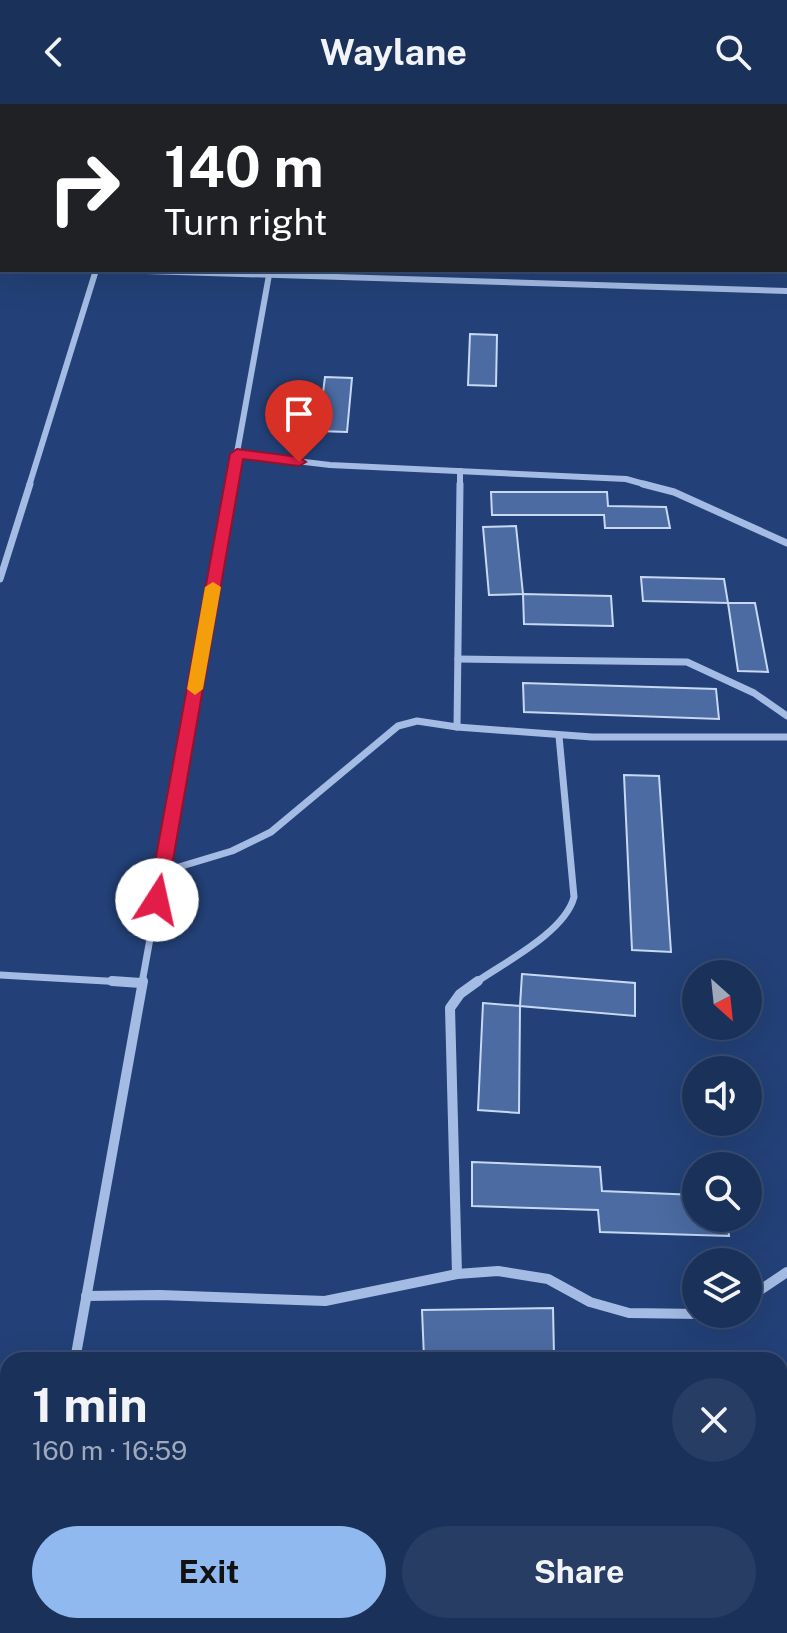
<!DOCTYPE html>
<html lang="en">
<head>
<meta charset="utf-8">
<style>
  :root { --surface:#1a315a; --page:#273d63; --text:#f1f3f6; --muted:#9fa9bb; --line:#384c70; --accent:#90b9f0 }
  body { margin:0; font-family:"Public Sans",sans-serif; background:var(--page); color:var(--text); height:100vh; display:flex; flex-direction:column; font-size:30px; white-space:nowrap }
  * { box-sizing:border-box; margin:0 }
  p { font-size:26px; color:var(--muted) }
  .icon { flex:none; width:44px; height:44px; fill:none; stroke:currentColor; stroke-width:2; stroke-linecap:round; stroke-linejoin:round }
  .map { position:relative; flex:1; overflow:hidden }
  .sheet { position:absolute; left:0px; top:1248px; width:788px; height:282px; display:flex; flex-direction:column; background:var(--surface); border-radius:24px 24px 0 0; box-shadow:0 8px 32px #0002,0 0 0 2px var(--line) }
  .sheet>* { flex:none }
  .hud { position:absolute; left:0px; top:0px; width:788px; height:168px; box-shadow:0 8px 32px #0002,0 0 0 2px var(--line); background:#202124; color:#fff; overflow:hidden }
  .needle { width:52px; rotate:153deg }
  .tools { position:absolute; left:682px; top:856px; display:grid; gap:16px }
  .tools a { display:grid; place-items:center; width:80px; height:80px; border-radius:50%; background:var(--surface); box-shadow:0 8px 32px #0002,0 0 0 2px var(--line); font-size:40px }
  .pin { position:absolute; display:grid; place-items:center; width:68px; height:68px; color:#fff; margin:-82px -34px; border-radius:50% 50% 50% 0; rotate:-45deg; box-shadow:0 0 8px #0007 }
  .pin .icon { rotate:45deg }
  .me { position:absolute; width:88px; margin:-44px; rotate:10deg; stroke-linejoin:round; filter:drop-shadow(0 0 6px #0008) }
  .turn { display:flex; align-items:center; gap:28px; height:168px; padding:0 32px; font-size:36px }
  .turn .icon { width:104px; height:104px; stroke-width:2.5 }
  .turn b { display:block; font-size:56px; line-height:68px }
  .round { display:grid; place-items:center; flex:none; width:84px; height:84px; border-radius:42px; background:var(--page) }
  .head { display:flex; align-items:center; justify-content:space-between; height:136px; padding:0 32px }
  h1 { font-size:48px; font-weight:700; line-height:60px }
  .action { display:flex; gap:16px; margin-top:auto; padding:16px 32px }
  .action a { flex:1; height:92px; border-radius:48px; background:var(--accent); color:#111; font-size:32px; font-weight:700; line-height:92px; text-align:center }
  .action a+a { background:var(--page); color:var(--text) }
  header { display:flex; justify-content:space-between; align-items:center; height:104px; padding:0 32px; background:var(--surface); font-size:36px; font-weight:700 }
  .map>svg:first-child { display:block }
  .building { fill:#4b6ba2; stroke:#c7d8f3; stroke-width:2 }
  .lines { fill:none; stroke-linecap:round; stroke-linejoin:round }
  .minor-far2 { stroke:#a4bce4; stroke-width:6 }
  .minor-far1 { stroke:#a4bce4; stroke-width:7 }
  .minor { stroke:#a4bce4; stroke-width:10 }
  .tertiary { fill:#a4bce4; fill-rule:evenodd }
  .route { fill:#e11d48; stroke:#92132f; stroke-width:2 }
  .slow { fill:#f59e0b }
</style>
</head>
<body>
<header><svg class="icon" aria-label="back" viewBox="0 0 24 24"><path d="M15 5l-7 7 7 7"/></svg>Waylane<svg class="icon" aria-label="search" viewBox="0 0 24 24"><circle cx="10" cy="10" r="6"/><path d="M15 15l6 6"/></svg></header>
<div class="map">
<svg width="787" height="1529" viewBox="0 0 787 1529">
  <rect width="100%" height="100%" fill="#234178"/>
  <g class="building">
    <polygon points="470,230 497,231 496,282 468,281"/>
    <polygon points="325,273 352,274 347,328 318,327"/>
    <polygon points="491,388 607,388 608,402 666,403 670,424 605,424 604,411 492,411"/>
    <polygon points="516,422 523,490 489,491 483,423"/>
    <polygon points="641,473 724,475 728,499 643,497"/>
    <polygon points="523,490 611,492 613,522 524,520"/>
    <polygon points="728,499 755,499 768,568 738,567"/>
    <polygon points="523,579 716,585 719,615 524,608"/>
    <polygon points="624,671 659,672 671,848 632,846"/>
    <polygon points="522,870 635,879 635,912 520,902"/>
    <polygon points="483,899 520,902 519,1009 478,1006"/>
    <polygon points="472,1058 600,1063 602,1087 696,1091 696,1114 727,1114 729,1132 600,1128 598,1106 472,1102"/>
    <polygon points="553,1204 554,1251 424,1254 422,1206"/>
    <polygon points="248,1251 383,1255 248,1256"/>
    <polygon points="554,1251 597,1252 597,1256 555,1256"/>
    <polygon points="780,1472 787,1472 787,1529 671,1529 671,1522 780,1522"/>
    <polygon points="173,1524 256,1529 173,1529"/>
  </g>
  <g class="lines">
    <g class="minor-far2">
      <polyline points="237,350 330,361 626,375 651,382"/>
      <polyline points="29,382 96,166"/>
      <polyline points="231,382 269,171"/>
      <polyline points="460,382 460,367"/>
    </g>
    <g class="minor-far1">
      <polyline points="460,380 457,623 592,633 787,633"/>
      <polyline points="643,380 674,388 787,439"/>
      <polyline points="0,475 30,380"/>
      <polyline points="458,555 687,558 754,589 787,612"/>
      <polyline points="162,768 232,747 271,728 398,622 417,617 457,623"/>
      <polyline points="0,871 141,879"/>
      <polyline points="142,879 232,380"/>
      <path d="M475,879c30,-21 90,-51 99,-86l-15,-161"/>
    </g>
    <g class="minor">
      <polyline points="112,877 141,879"/>
      <polyline points="457,1170 450,904 460,890 478,877"/>
      <polyline points="86,1192 160,1191 325,1197 457,1170 498,1167 548,1175 590,1198 629,1209 700,1210"/>
      <polyline points="748,1194 787,1168"/>
      <polyline points="75,1256 143,877"/>
      <polyline points="27,1529 28,1522"/>
    </g>
    <g class="tertiary">
      <polygon points="59,0 137,0 139,2 61,2"/>
      <rect x="786" y="17" width="1" height="6"/>
      <polygon points="0,159 2,160 2,166 0,165"/>
      <polygon points="109,166 209,166 787,184 787,190 114,169"/>
    </g>
  </g>
  <polygon class="route" points="237,345 299,353 306,358 299,362 243,355 166,796 164,801 150,801 148,796 230,350"/>
  <polygon class="slow" points="213,478 221,483 203,585 195,591 187,585 205,483"/>
</svg>
<div class="tools">
<a><svg class="needle" viewBox="-14 -14 28 28"><path d="M0-13l5 13h-10z" fill="#e53935"/><path d="M0 13l5-13h-10z" fill="#9fa9bb"/></svg></a>
<a><svg class="icon" aria-label="sound" viewBox="0 0 24 24"><path d="M4 9h4l5-4v14l-5-4H4zM17 9q2 3 0 6"/></svg></a>
<a><svg class="icon" aria-label="search" viewBox="0 0 24 24"><circle cx="10" cy="10" r="6"/><path d="M15 15l6 6"/></svg></a>
<a><svg class="icon" aria-label="layers" viewBox="0 0 24 24"><path d="M12 4l9 5-9 5-9-5zM3 14l9 5 9-5"/></svg></a>
</div>
<div class="pin" style="left:299px;top:358px;background:#d93025"><svg class="icon" aria-label="arrive" viewBox="0 0 24 24"><path d="M6 21V4h12l-3 4 3 4H6"/></svg></div>
<svg class="me" style="left:157px;top:796px" viewBox="-20 -20 40 40"><circle r="19" fill="#fff"/><path d="M0-13L10 11 0 6-10 11z" fill="#e11d48"/></svg>
<div class="hud">
<div class="turn"><svg class="icon" aria-label="right" viewBox="0 0 24 24"><path d="M7 20v-9h11M14 6l5 5-5 5"/></svg><div><b>140 m</b>Turn right</div></div>
</div>
<section class="sheet">
<div class="head"><div><h1>1 min</h1><p>160 m · 16:59</p></div><a class="round"><svg class="icon" aria-label="close" viewBox="0 0 24 24"><path d="M6 6l12 12M18 6L6 18"/></svg></a></div>
<div class="action"><a>Exit</a><a>Share</a></div>
</section>
</div>
</body>
</html>
